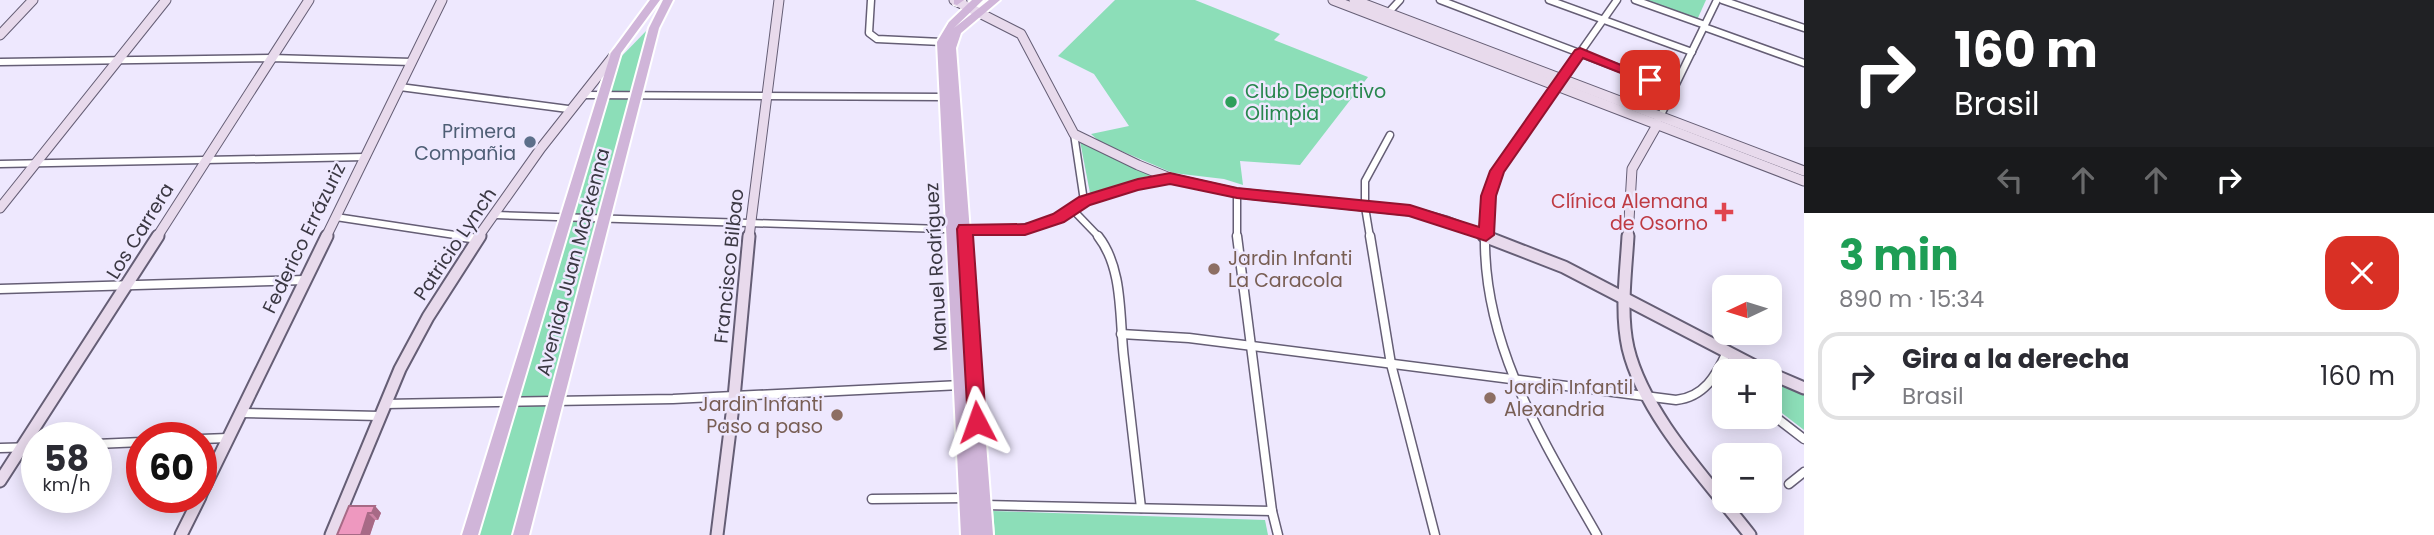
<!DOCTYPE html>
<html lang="es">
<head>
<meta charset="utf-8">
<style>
  :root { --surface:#fff; --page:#f2f2f3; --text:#2b2b33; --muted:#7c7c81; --line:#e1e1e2 }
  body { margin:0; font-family:Poppins,sans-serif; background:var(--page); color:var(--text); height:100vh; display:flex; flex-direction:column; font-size:26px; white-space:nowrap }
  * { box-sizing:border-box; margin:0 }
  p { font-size:23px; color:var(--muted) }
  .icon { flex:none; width:38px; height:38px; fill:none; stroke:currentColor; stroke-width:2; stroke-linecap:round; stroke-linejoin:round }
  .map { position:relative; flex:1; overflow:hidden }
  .drawer { display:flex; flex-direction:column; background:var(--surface); width:630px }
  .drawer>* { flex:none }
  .hud { background:#202124; color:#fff; overflow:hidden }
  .needle { width:46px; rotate:266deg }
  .tools { position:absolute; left:1712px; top:275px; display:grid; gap:14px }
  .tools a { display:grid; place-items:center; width:70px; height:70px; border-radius:14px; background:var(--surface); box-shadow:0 4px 18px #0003; font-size:35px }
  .speed { position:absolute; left:21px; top:422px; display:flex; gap:14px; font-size:35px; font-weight:700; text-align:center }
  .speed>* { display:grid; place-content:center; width:91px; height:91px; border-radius:50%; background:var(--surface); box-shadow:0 4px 18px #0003; line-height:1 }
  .speed small { font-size:18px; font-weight:400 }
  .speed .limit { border:10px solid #d22; background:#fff; color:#111 }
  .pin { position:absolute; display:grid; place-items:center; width:60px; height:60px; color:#fff; margin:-30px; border-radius:14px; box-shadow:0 4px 10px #0006 }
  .me { position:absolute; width:77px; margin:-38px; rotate:356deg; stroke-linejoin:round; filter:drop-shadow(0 0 5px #0008) }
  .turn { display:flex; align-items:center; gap:24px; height:147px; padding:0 35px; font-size:32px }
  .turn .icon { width:91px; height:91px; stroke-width:2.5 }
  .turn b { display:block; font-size:49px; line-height:60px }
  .lanes { display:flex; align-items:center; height:66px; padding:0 35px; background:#0003; justify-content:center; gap:35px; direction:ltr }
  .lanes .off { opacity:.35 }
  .round { display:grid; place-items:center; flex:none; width:74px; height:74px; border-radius:21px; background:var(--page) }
  .overview { display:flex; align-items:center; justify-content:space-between; height:119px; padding:0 35px }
  h1 { font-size:42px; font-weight:700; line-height:52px; color:#1e9e55 }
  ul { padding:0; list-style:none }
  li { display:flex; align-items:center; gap:21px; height:88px; margin:0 14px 10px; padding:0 21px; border:4px solid var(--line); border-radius:21px }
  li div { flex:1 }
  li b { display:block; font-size:26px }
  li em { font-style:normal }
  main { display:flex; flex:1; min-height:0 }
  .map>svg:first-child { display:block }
  .green { fill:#8cdeb8 }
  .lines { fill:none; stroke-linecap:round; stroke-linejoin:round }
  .street-far1-casing { stroke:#655e75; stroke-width:9 }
  .street-casing { stroke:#655e75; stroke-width:11 }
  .secondary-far1-casing { stroke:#655e75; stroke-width:11 }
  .secondary-casing { stroke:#655e75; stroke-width:15 }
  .primary-casing { stroke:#fff; stroke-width:4 }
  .street-far1 { stroke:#fff; stroke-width:6 }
  .street { stroke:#fff; stroke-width:8 }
  .secondary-far1 { stroke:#e8daec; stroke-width:9 }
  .secondary { stroke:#e8daec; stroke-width:11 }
  .primary { fill:#d0b5d9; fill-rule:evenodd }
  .wall { fill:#cd83a4 }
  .shaded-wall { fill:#a76a86 }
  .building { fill:#ee98bf; stroke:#a76a86; stroke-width:2 }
  .route { fill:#e11d48; stroke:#92132f; stroke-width:2 }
  .leisure-dot { fill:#2e9e5b; stroke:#eee8fe; stroke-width:2.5 }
  .service-dot { fill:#5c6f8a; stroke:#eee8fe; stroke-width:2.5 }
  .health-dot { fill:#e0444e; stroke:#eee8fe; stroke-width:2.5 }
  .education-dot { fill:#8d6e63; stroke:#eee8fe; stroke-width:2.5 }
  .labels { text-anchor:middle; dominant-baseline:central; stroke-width:5; stroke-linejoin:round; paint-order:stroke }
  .leisure-label { font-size:19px; fill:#27864d; stroke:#eee8fe; text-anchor:start }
  .service-label { font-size:19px; fill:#4e5e75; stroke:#eee8fe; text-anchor:end }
  .health-label { font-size:19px; fill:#be3a42; stroke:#eee8fe; text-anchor:end }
  .street-label { font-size:19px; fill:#3b3843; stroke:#eee8fe }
  .education-label { font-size:19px; fill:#785e54; stroke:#eee8fe; text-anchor:start }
</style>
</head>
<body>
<main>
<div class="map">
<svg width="1804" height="535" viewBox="0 0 1804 535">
  <rect width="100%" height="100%" fill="#eee8fe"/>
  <g class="green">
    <polygon points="1115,0 1195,0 1280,34 1274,40 1368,77 1300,165 1240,161 1243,185 1224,179 1173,173 1100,142 1091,134 1129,126 1094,74 1058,56"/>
    <polygon points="1640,0 1706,0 1697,20"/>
    <polygon points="651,26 518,535 474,535 614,64"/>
    <polygon points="1080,141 1152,175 1090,193"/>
    <polygon points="1769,379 1804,394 1804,430 1769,403"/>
    <polygon points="993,511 1265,520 1268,535 995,535"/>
  </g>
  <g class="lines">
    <defs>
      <g id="street-far1">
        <polyline points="871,0 869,33 877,39 942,42"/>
        <polyline points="1440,0 1674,89"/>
        <polyline points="1549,0 1692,52"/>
        <polyline points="1635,0 1705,25"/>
        <polyline points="1722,0 1804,28"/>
        <polyline points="1388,13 1400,0"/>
        <polyline points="1704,27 1804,63"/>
        <polyline points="0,62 271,58 412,62"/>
        <polyline points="400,87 568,109"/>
        <polyline points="582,95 945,97"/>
        <polyline points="1658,121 1717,0"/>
        <polyline points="1074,134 1084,201"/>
        <polyline points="0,164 366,157"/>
        <polyline points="1073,210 1099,237"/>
        <polyline points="496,215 1005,231 1045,224 1084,201 1138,184 1170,178"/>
        <polyline points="336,217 468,237"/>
        <polyline points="1237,237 1237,193"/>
        <polyline points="1370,237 1365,207 1365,181 1390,135"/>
        <polyline points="1485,237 1486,220 1497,171 1617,0"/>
      </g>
      <g id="street">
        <polyline points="456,236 479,239"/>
        <path d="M1098,236c26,33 21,83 26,123 6,50 11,99 17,149"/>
        <polyline points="1237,236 1272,511 1278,535"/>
        <polyline points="1370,236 1391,364 1435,535"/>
        <path d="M1485,236c-2,111 59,206 112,299"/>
        <polyline points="0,289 305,280"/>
        <path d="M1121,334l68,4 487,62c28,-3 40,-24 51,-48"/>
        <polyline points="385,404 673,399 961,385"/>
        <polyline points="1769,412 1804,439"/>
        <polyline points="241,413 380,416"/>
        <polyline points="201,439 228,438"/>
        <polyline points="96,444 142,442"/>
        <polyline points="0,448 37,447"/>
        <polyline points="1789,484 1804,472"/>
        <polyline points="872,499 967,498"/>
        <polyline points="984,505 1272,511"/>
      </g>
      <g id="secondary-far1">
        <polyline points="954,0 1021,34 1074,134 1138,165 1170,178 1237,193 1410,211 1447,221 1488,237"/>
        <polyline points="1333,0 1804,181"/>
        <polyline points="1354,0 1804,171"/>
        <polyline points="0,35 33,0"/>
        <polyline points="0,208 166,0"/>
        <polyline points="157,237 309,0"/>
        <polyline points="326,237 442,0"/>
        <polyline points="478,237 541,148 616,53"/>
        <polyline points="749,237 779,0"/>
        <polyline points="1628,237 1632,169 1657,125"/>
      </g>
      <g id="secondary">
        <polyline points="1484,236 1564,267 1764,371"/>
        <path d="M1628,236c-2,36 -8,76 0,112 16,67 80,133 122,187"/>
        <polyline points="1769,373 1804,388"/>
        <polyline points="0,481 158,236"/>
        <polyline points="201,494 327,236"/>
        <polyline points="181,535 200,497"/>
        <polyline points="331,535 400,369 428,317 480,236"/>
        <polyline points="717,535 734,398 749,236"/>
      </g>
      <g id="primary">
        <polygon points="650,0 660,0 621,53 478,535 462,535 611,53"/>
        <polygon points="663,0 673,0 659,28 529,535 513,535 649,28"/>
        <polygon points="954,0 964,0 957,5 954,4"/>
        <polygon points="972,0 983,0 954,28 989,0 1000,0 961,33 956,48 993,535 977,535 964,328 977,535 961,535 937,42 949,22"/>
      </g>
    </defs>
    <use href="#street-far1" class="street-far1-casing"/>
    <use href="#street" class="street-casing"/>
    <use href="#secondary-far1" class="secondary-far1-casing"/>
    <use href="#secondary" class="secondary-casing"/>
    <use href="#primary" class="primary-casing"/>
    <use href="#street-far1" class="street-far1"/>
    <use href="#street" class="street"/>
    <use href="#secondary-far1" class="secondary-far1"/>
    <use href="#secondary" class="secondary"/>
    <use href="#primary" class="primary"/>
  </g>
  <polygon class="wall" points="375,506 381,513 378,520 375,520 370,535 337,535"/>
  <g class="shaded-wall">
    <polygon points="375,506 381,513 378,520 372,513"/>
    <polygon points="368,513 375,520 370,535 361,535"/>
  </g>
  <polygon class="building" points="349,506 375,506 372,513 368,513 361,535 337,535"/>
  <polygon class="route" points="1580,48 1657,80 1655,83 1646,83 1583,58 1504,172 1496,196 1494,235 1486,241 1409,216 1237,198 1170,184 1138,190 1090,205 1064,222 1025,235 973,235 986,422 984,428 977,430 971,428 968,422 957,229 959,225 1025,224 1053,214 1079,197 1138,179 1170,173 1237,188 1410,205 1479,227 1481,196 1490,171 1575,50"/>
  <circle class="leisure-dot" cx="1231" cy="102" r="7"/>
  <circle class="service-dot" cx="530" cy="142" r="7"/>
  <path class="health-dot" d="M1720.5 201.5h7v7h7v7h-7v7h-7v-7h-7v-7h7z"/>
  <g class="education-dot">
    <circle cx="1214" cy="269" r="7"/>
    <circle cx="1490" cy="398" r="7"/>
    <circle cx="837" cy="415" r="7"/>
  </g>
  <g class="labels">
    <g class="leisure-label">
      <text x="1245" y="91">Club Deportivo<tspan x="1245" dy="22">Olimpia</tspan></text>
    </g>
    <g class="service-label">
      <text x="516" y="131">Primera<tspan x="516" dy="22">Compañia</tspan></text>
    </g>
    <g class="health-label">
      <text x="1708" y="201">Clínica Alemana<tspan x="1708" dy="22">de Osorno</tspan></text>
    </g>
    <g class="street-label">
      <text transform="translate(140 231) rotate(-58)">Los Carrera</text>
      <text transform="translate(304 238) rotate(-64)">Federico Errázuriz</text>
      <text transform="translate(455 244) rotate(-56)">Patricio Lynch</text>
      <text transform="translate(573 262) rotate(-75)">Avenida Juan Mackenna</text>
      <text transform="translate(729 266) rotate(-84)">Francisco Bilbao</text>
      <text transform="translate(936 267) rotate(-93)">Manuel Rodríguez</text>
    </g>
    <g class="education-label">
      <text x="1228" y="258">Jardin Infanti<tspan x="1228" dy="22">La Caracola</tspan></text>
      <text x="1504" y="387">Jardin Infantil<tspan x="1504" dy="22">Alexandria</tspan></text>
      <text x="823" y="404" text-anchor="end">Jardin Infanti<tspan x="823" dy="22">Paso a paso</tspan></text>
    </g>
  </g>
</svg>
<div class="tools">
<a><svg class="needle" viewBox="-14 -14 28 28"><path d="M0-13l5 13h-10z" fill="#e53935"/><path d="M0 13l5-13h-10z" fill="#7c7c81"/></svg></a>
<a>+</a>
<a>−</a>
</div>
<div class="speed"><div>58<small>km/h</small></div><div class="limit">60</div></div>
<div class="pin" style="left:1650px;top:80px;background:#d93025"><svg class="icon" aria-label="arrive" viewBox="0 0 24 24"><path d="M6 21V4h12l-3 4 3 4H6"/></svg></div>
<svg class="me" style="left:977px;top:422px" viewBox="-20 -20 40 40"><path d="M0-17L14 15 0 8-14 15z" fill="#e11d48" stroke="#fff" stroke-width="4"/></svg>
</div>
<section class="drawer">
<div class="hud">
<div class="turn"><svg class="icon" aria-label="right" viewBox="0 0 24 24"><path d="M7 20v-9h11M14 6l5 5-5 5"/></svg><div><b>160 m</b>Brasil</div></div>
<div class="lanes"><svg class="icon off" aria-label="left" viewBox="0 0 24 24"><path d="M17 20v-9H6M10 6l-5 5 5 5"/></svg><svg class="icon off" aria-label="ahead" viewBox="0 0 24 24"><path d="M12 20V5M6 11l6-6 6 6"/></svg><svg class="icon off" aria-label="ahead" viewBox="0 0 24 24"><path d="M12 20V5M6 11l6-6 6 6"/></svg><svg class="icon" aria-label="right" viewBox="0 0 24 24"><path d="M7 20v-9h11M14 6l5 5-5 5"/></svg></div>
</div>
<div class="overview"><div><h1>3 min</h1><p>890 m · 15:34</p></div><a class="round" style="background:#d93025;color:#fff"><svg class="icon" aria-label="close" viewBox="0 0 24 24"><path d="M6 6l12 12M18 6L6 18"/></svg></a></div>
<ul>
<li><svg class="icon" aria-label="right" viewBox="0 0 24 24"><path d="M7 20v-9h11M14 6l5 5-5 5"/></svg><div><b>Gira a la derecha</b><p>Brasil</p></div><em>160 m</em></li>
</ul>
</section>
</main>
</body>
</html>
